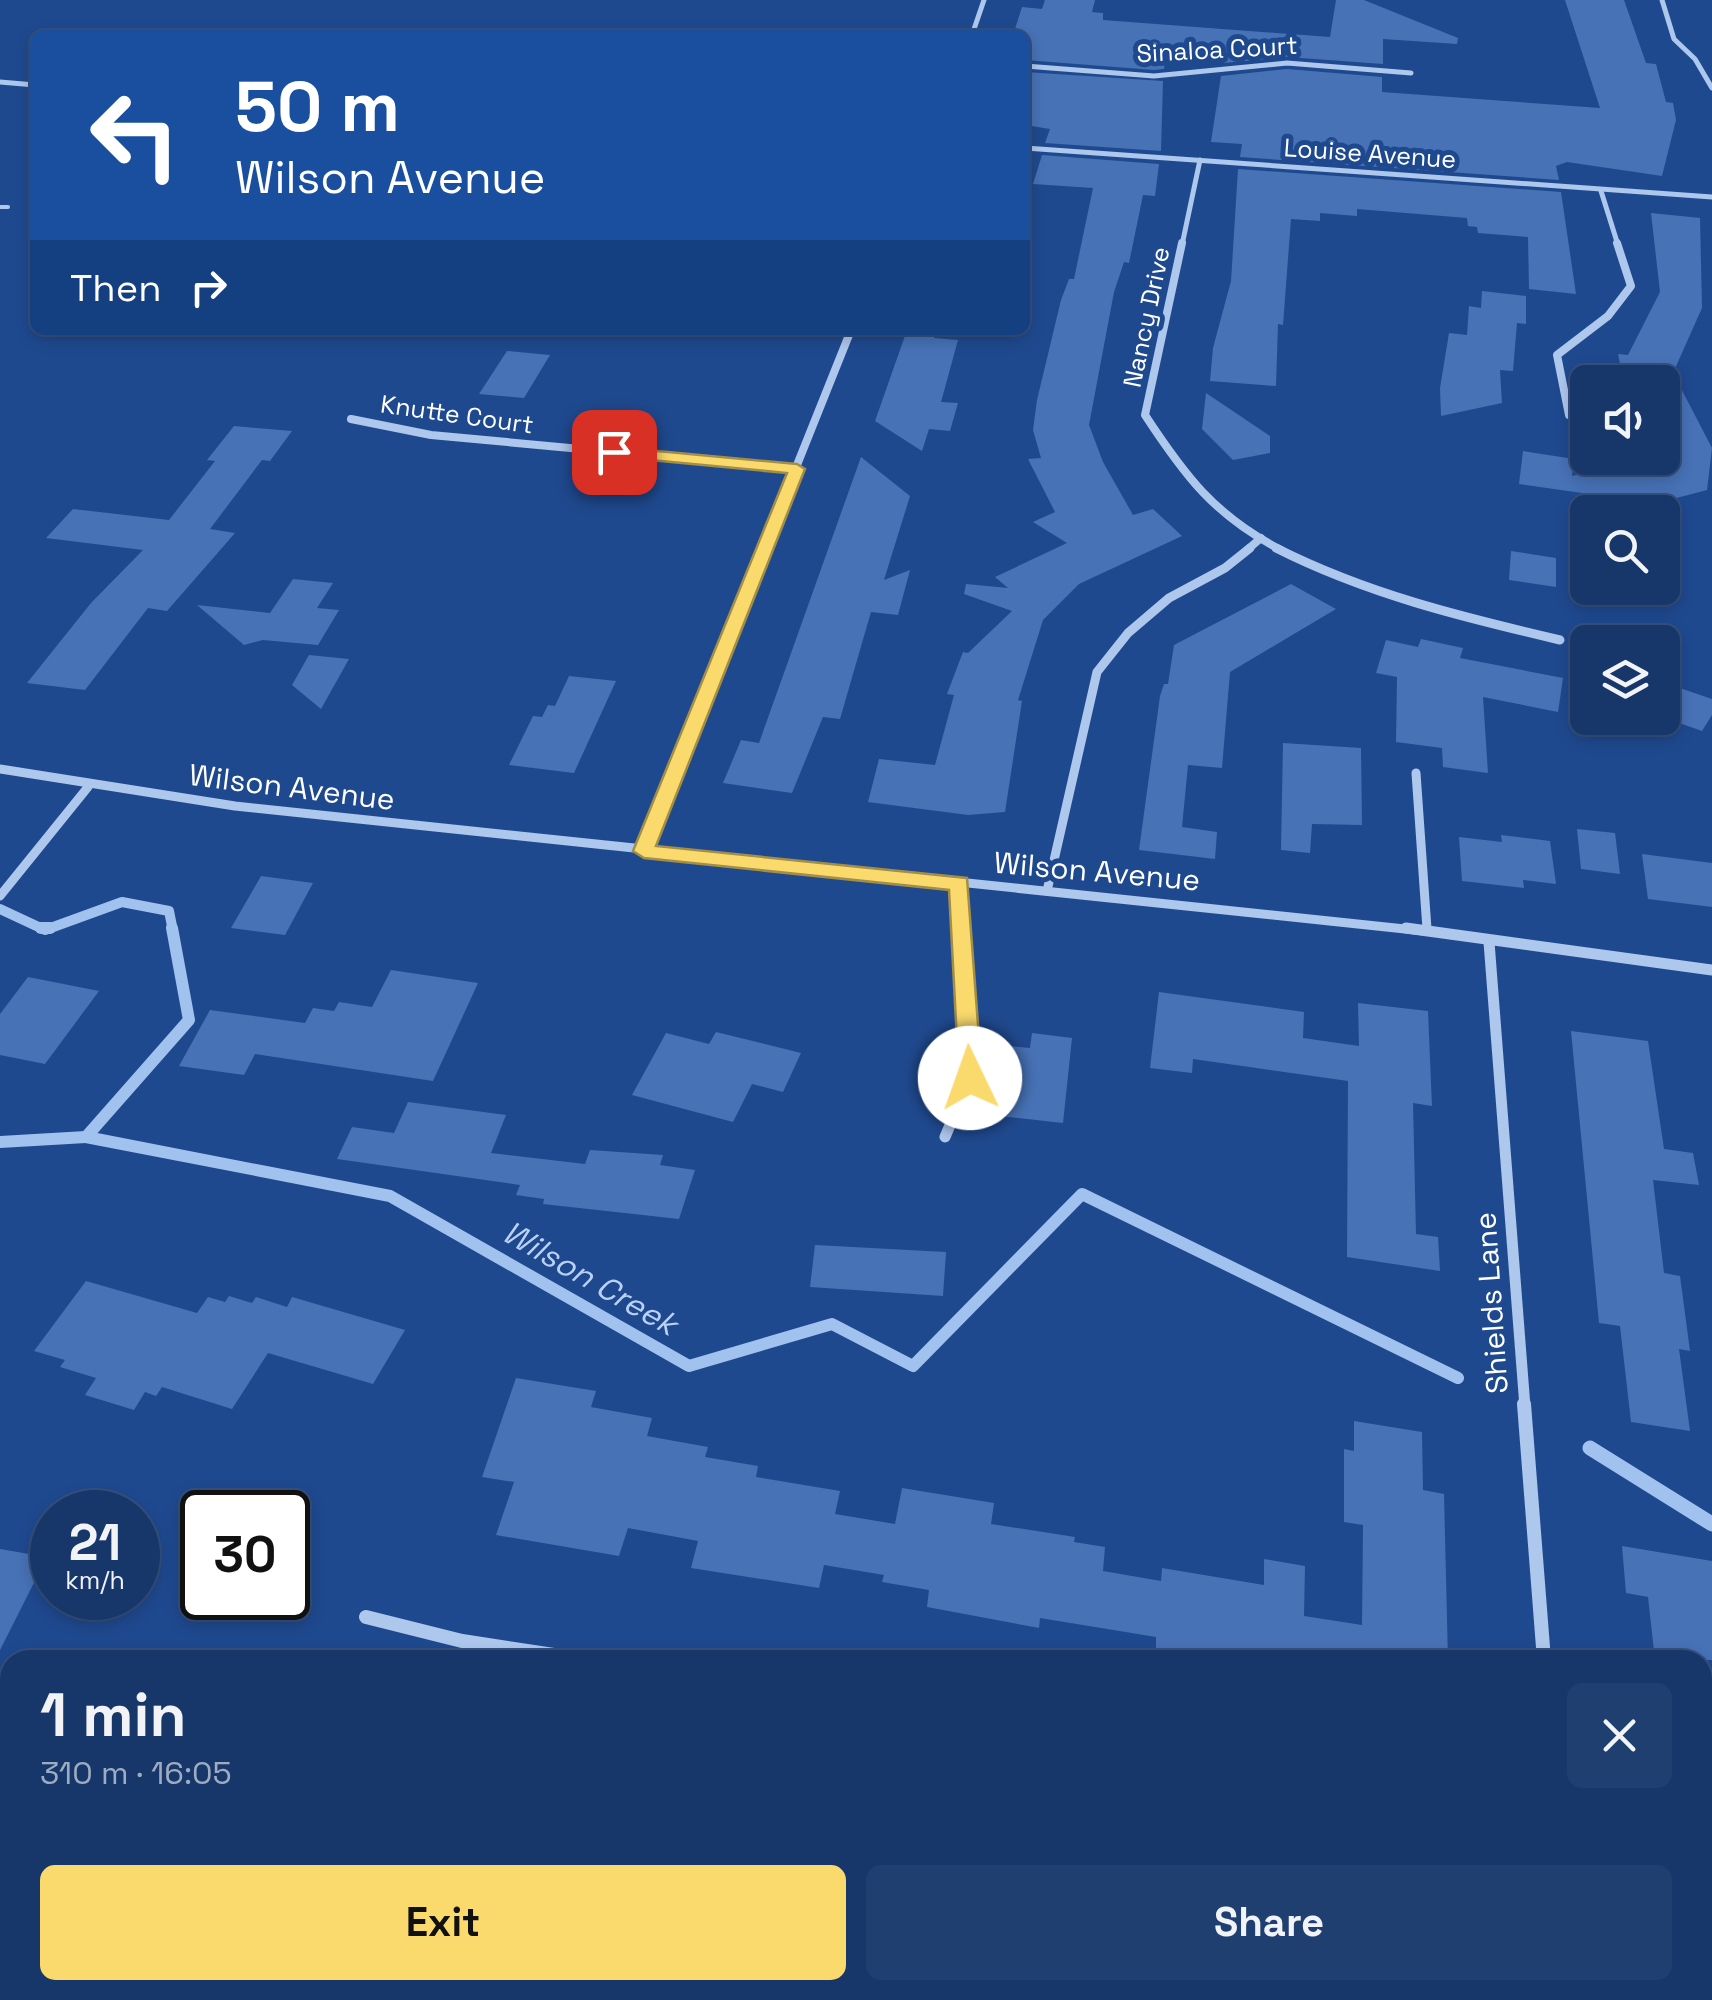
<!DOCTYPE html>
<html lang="en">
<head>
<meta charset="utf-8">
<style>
  :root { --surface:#17376b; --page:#203f71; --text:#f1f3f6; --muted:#9eacc1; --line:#36517e; --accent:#fbda6d }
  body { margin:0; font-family:"Space Grotesk",sans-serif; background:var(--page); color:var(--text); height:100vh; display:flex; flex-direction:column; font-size:38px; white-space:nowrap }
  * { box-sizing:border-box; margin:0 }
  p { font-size:32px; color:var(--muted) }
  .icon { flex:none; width:55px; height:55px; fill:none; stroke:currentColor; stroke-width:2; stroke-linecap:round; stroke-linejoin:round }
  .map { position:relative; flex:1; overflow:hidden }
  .side { position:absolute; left:0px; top:1650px; width:1712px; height:350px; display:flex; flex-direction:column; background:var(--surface); border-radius:30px 30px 0 0; box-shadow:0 5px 15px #0003,0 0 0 2px var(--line) }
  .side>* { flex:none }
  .banner { position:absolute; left:30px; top:30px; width:1000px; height:305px; border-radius:15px; box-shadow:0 5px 15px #0003,0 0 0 2px var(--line); background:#1a4fa0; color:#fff; overflow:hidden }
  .controls { position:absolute; left:1570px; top:365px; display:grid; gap:20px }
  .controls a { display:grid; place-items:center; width:110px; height:110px; border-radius:15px; background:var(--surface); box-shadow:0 5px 15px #0003,0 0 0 2px var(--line); font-size:50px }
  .speed { position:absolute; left:30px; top:1490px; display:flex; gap:20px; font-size:50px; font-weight:700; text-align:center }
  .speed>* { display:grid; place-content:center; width:130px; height:130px; border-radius:50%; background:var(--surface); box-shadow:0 5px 15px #0003,0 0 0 2px var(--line); line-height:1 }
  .speed small { font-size:25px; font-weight:400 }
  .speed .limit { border:5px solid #111; border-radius:15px; background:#fff; color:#111 }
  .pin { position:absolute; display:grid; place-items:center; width:85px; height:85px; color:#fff; margin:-42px; border-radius:20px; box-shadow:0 5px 15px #0006 }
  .me { position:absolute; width:110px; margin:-55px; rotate:357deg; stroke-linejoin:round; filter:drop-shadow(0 0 8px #0008) }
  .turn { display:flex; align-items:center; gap:35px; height:210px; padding:0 40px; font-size:45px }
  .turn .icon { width:130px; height:130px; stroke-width:2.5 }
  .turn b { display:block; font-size:70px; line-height:85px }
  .then { display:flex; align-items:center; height:95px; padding:0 40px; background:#0003; gap:20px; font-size:38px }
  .round { display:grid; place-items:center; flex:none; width:105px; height:105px; border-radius:15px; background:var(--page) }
  .overview { display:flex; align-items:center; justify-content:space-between; height:170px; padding:0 40px }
  h1 { font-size:60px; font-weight:800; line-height:75px }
  .action { display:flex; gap:20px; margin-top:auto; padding:20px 40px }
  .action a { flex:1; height:115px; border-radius:15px; background:var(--accent); color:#111; font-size:40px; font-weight:800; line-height:115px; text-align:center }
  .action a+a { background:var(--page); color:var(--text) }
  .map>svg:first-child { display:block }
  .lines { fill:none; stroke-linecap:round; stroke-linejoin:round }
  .stream-far2 { stroke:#a1c1ee; stroke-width:10 }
  .stream-far1 { stroke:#a1c1ee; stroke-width:12 }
  .stream { stroke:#a1c1ee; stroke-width:15 }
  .building { fill:#4772b6 }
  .lane { stroke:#aec7ed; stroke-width:4 }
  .street-far4 { stroke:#aec7ed; stroke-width:5 }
  .street-far3 { stroke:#aec7ed; stroke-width:8 }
  .street-far2 { stroke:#aec7ed; stroke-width:9 }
  .street-far1 { stroke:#aec7ed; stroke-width:11 }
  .street { stroke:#aec7ed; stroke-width:14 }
  .route { fill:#fbda6d; stroke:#a38e47; stroke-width:2.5 }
  .labels { text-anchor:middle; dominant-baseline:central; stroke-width:10; stroke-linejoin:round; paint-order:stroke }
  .far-street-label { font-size:25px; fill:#fff; stroke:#1f498f }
  .street-label { font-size:30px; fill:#fff; stroke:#1f498f }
  .water-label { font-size:32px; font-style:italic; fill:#bad1f4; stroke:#1f498f }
</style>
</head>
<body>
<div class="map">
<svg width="1712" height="2000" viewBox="0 0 1712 2000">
  <rect width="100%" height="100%" fill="#1f498f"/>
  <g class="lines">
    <polyline class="stream-far2" points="0,909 45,930 122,902 169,911 173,931"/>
    <g class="stream-far1">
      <polyline points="41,928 50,928"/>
      <polyline points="172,928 189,1020 86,1137 390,1196 689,1366 832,1324 913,1366 1082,1194 1458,1378"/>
      <polyline points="0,1142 86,1137"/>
    </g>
    <polyline class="stream" points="1590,1448 1712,1524"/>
  </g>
  <g class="building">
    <polygon points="1045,0 1095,0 1092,12 1103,13 1103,20 1330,37 1336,0 1364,0 1458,38 1457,44 1383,39 1383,64 1287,57 1223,63 1224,54 1166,54 1164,69 1154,70 1025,60 1025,35 1013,35 1022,7 1042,9"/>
    <polygon points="1565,0 1624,0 1646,63 1656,64 1666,102 1673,103 1676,120 1662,176 1567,162 1556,166 1559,180 1240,157 1242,144 1211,142 1221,76 1287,69 1382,77 1382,92 1600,108"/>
    <polygon points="1025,72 1163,81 1161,151 1045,143 1050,129 1025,125"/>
    <polygon points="1042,155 1159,164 1155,196 1143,195 1129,263 1124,262 1114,292 1089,425 1103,462 1133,515 1153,509 1182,536 1079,584 1043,620 1018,700 1022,701 1005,812 968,815 868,802 879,759 935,765 954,695 947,694 963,652 968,653 1012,611 964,594 966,584 1008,588 995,577 1067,543 1033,522 1055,512 1028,459 1041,458 1033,430 1037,400 1061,300 1069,279 1074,279 1093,188 1033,184"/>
    <polygon points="1238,169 1561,192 1576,294 1529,289 1528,237 1478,233 1477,227 1468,226 1467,218 1357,209 1357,216 1320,213 1320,221 1291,219 1283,325 1278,324 1276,386 1210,381 1213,348 1231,281"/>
    <polygon points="1651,213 1700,218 1702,308 1673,373 1712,448 1707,490 1623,512 1603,496 1519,484 1523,451 1574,459 1572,476 1645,458 1662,458 1662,382 1624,382 1618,354 1628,355 1660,292"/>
    <polygon points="1482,291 1526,296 1526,324 1517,323 1513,371 1500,370 1502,403 1441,416 1440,388 1449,333 1467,335 1469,306 1481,308"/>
    <polygon points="907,330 936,330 934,338 958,340 941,402 958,403 950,431 929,429 922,451 875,421"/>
    <polygon points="507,351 550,355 524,398 479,394"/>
    <polygon points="1206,393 1270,436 1270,453 1233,460 1202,429"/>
    <polygon points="234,426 292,431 270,461 262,460 210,529 235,533 167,611 148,608 85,690 27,683 91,603 143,550 46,538 73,509 169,520 215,461 207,460"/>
    <polygon points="861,457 910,496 884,580 910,570 898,615 871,612 840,719 823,717 792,793 723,783 741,740 759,743"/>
    <polygon points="1511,551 1556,558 1556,587 1509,580"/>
    <polygon points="293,579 333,583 317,608 339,610 318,645 263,640 244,645 197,605 270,613"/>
    <polygon points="1291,584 1336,609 1230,672 1222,768 1188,765 1182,827 1217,832 1215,859 1139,850 1160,696 1164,684 1168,684 1174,645"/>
    <polygon points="1421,639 1463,648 1460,658 1563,678 1558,712 1483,697 1488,773 1443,767 1442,748 1396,742 1397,677 1376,673 1386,640 1418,647"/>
    <polygon points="309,655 349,659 321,709 292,685"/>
    <polygon points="569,676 616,681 574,773 509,765 533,716 542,717 548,705 555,706"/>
    <polygon points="1662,682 1712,699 1712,715 1702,731 1662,717"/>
    <polygon points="1283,743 1361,748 1362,825 1312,824 1310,853 1281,850"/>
    <polygon points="1577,829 1615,833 1620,874 1581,869"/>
    <polygon points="1501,835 1550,841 1556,884 1523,880 1524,888 1462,881 1459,837 1502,842"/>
    <polygon points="1642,854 1712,863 1712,907 1648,899"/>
    <polygon points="261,876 313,883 285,935 231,928"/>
    <polygon points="391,970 478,983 433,1081 255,1054 244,1075 179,1066 210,1010 305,1023 313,1008 334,1011 339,1002 372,1007"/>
    <polygon points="28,977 99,991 45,1064 0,1055 0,1014"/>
    <polygon points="1159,992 1304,1012 1303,1038 1359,1046 1358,1003 1428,1011 1432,1106 1413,1103 1416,1234 1438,1237 1440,1271 1347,1257 1348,1081 1193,1059 1192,1073 1150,1068"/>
    <polygon points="1571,1031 1648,1041 1664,1149 1693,1153 1699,1185 1653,1180 1664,1273 1680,1276 1690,1351 1679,1349 1690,1431 1631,1422 1620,1326 1599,1323"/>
    <polygon points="716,1032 801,1053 783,1092 752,1084 733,1122 632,1095 666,1033 709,1044"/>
    <polygon points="1032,1033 1072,1038 1063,1123 999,1116 1005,1073 995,1072 999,1045 1030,1048"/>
    <polygon points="408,1102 506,1115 491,1153 585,1164 590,1150 663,1155 660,1165 695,1170 679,1219 543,1204 544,1199 516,1195 520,1185 337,1159 352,1127 394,1133"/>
    <polygon points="815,1245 946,1252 943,1296 810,1287"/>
    <polygon points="86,1281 197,1313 208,1297 225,1302 229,1296 252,1303 256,1297 287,1307 292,1297 405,1330 373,1384 268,1353 232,1409 162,1387 156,1396 145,1392 134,1410 85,1395 96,1378 60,1367 65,1360 34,1351"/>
    <polygon points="516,1378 596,1391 591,1407 652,1418 647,1436 708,1447 705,1457 758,1466 756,1477 840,1491 835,1514 895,1524 902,1488 994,1503 991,1524 1075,1537 1074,1542 1105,1547 1103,1571 1161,1581 1162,1568 1264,1585 1264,1559 1305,1566 1304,1616 1362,1625 1363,1525 1344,1522 1344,1449 1354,1451 1354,1421 1422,1432 1423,1490 1444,1494 1448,1660 1269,1660 1209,1650 1208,1657 1156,1648 1156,1637 1040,1618 1039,1628 927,1607 929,1590 882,1582 884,1575 824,1565 819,1588 691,1568 698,1541 628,1528 619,1556 496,1535 514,1482 482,1477"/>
    <polygon points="1622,1546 1712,1561 1712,1660 1655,1660 1648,1597 1626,1593"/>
    <polygon points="0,1549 47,1557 0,1650"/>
  </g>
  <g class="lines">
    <polyline class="lane" points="0,207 8,207"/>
    <g class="street-far4">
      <polyline points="1662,0 1674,39 1695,59 1712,88"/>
      <polyline points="972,35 984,0"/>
      <polyline points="1025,66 1154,76 1287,63 1411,73"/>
      <polyline points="0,82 35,85"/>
      <polyline points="1025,148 1712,197"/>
      <polyline points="1601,191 1618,245"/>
      <polyline points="1182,245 1200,160"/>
    </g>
    <g class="street-far3">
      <path d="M1182,243l-37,172c40,61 69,100 136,135"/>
      <polyline points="1569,415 1557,355 1608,316 1631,286 1617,243"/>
      <polyline points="351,419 431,435 797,469"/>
      <polyline points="763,550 851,330"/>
      <polyline points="1247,550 1261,538"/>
    </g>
    <g class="street-far2">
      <path d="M1276,548c91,46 186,69 284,92"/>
      <polyline points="0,769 235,806 1424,931"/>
      <polyline points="1416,773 1427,929"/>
      <polyline points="643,851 764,548"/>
      <polyline points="960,884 962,931"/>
      <polyline points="1047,891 1097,672 1128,633 1169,598 1225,568 1250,548"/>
      <polyline points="0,896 88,787"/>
    </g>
    <g class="street-far1">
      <polyline points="1406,928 1712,970"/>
      <polyline points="1489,942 1525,1407"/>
      <polyline points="945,1137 970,1078 962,928"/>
    </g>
    <g class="street">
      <polyline points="1524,1404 1544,1660"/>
      <polyline points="366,1617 462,1641 587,1660"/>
    </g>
  </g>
  <polygon class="route" points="614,447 797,464 805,469 656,846 967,878 982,1078 979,1085 970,1087 959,1078 949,890 644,858 633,851 787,473 608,456 606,452"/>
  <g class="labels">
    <g class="far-street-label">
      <text transform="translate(1217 49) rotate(-3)">Sinaloa Court</text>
      <text transform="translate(1370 153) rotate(4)">Louise Avenue</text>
      <text transform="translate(1146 317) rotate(-78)">Nancy Drive</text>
      <text transform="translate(457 414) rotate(8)">Knutte Court</text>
    </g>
    <g class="street-label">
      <text transform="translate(292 787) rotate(7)">Wilson Avenue</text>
      <text transform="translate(1097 871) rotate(5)">Wilson Avenue</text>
      <text transform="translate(1491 1303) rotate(-94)">Shields Lane</text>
    </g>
    <g class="water-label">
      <text transform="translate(590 1278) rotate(30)">Wilson Creek</text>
    </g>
  </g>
</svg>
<div class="controls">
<a><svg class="icon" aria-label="sound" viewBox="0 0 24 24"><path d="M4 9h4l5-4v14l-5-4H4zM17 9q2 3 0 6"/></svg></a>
<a><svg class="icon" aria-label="search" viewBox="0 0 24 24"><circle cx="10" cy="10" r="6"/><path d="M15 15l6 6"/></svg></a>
<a><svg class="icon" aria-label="layers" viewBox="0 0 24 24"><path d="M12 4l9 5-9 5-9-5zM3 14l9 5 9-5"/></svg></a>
</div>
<div class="speed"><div>21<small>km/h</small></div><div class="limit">30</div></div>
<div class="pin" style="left:614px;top:452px;background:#d93025"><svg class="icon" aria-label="arrive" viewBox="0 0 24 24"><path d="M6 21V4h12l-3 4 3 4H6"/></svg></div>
<svg class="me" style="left:970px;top:1078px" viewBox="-20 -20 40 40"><circle r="19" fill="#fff"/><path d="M0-13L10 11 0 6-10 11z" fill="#fbda6d"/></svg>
<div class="banner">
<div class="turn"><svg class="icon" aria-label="left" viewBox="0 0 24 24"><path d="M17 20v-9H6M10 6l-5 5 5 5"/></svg><div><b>50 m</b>Wilson Avenue</div></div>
<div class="then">Then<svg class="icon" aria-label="right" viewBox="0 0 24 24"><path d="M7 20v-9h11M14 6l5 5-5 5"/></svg></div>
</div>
<section class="side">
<div class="overview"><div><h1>1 min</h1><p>310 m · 16:05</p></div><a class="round"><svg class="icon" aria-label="close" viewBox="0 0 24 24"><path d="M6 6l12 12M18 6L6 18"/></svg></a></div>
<div class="action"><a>Exit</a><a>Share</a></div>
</section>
</div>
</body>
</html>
